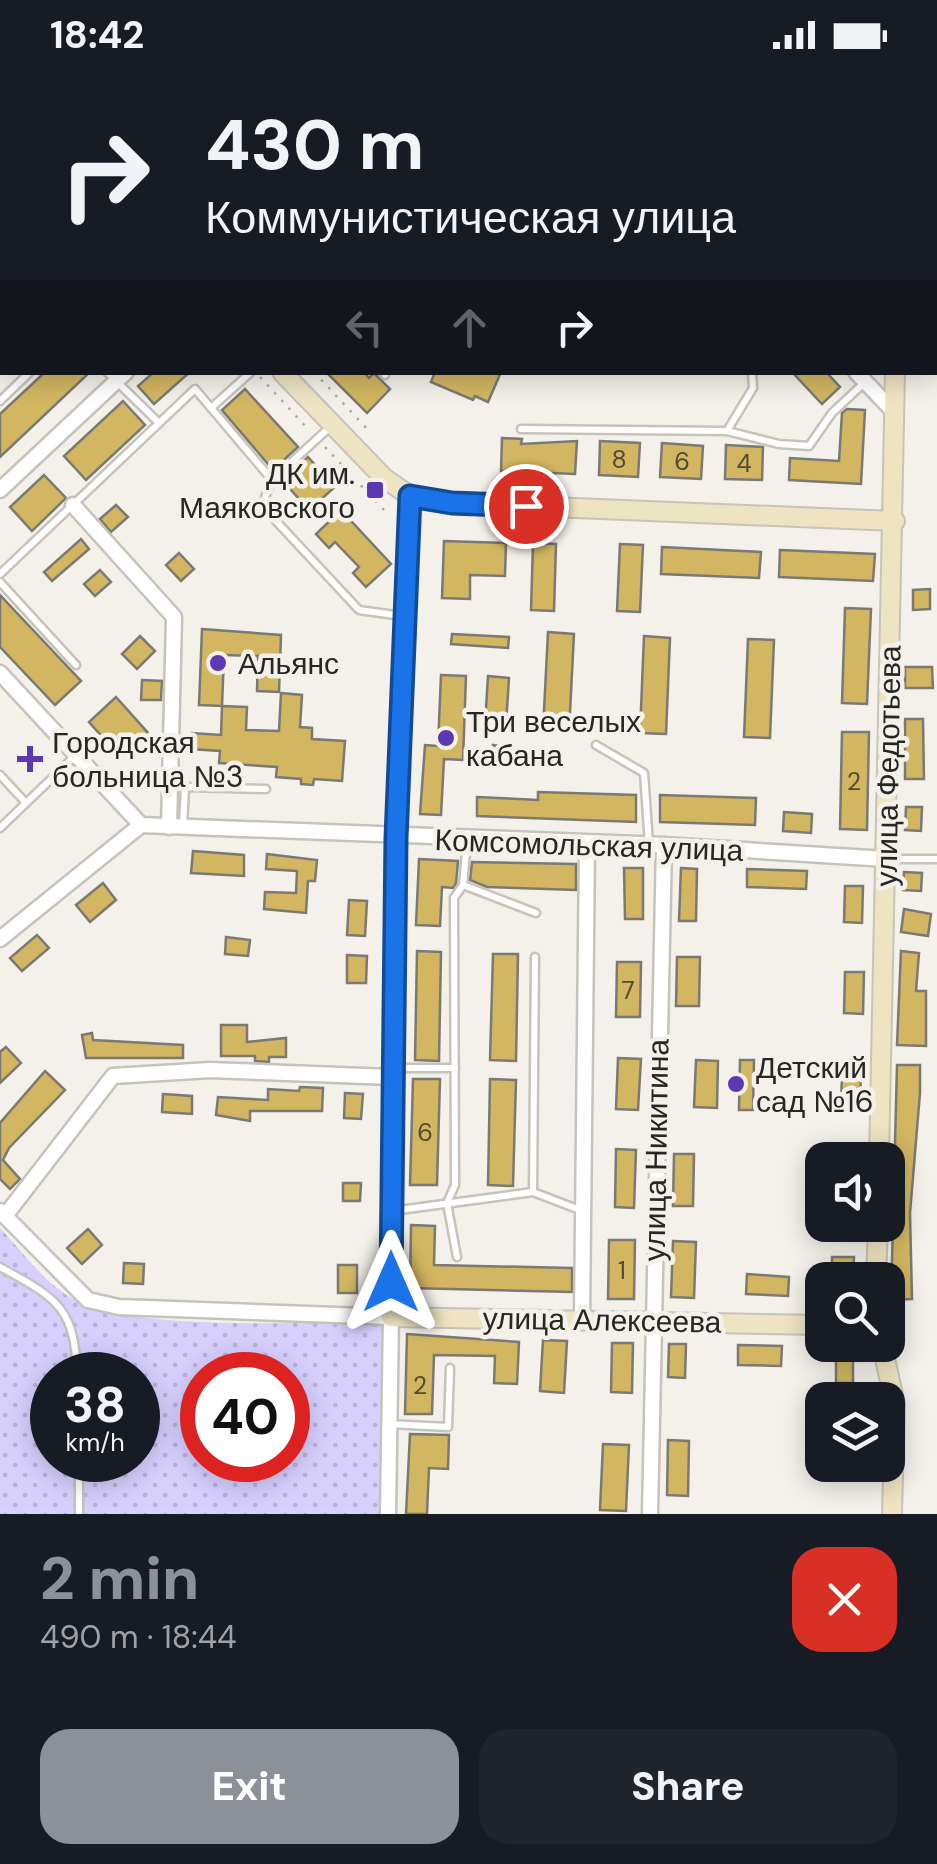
<!DOCTYPE html>
<html lang="en">
<head>
<meta charset="utf-8">
<style>
  :root { --surface:#171b24; --page:#20242c; --text:#f1f3f6; --muted:#9ea1a6; --accent:#8c9099 }
  body { margin:0; font-family:"DM Sans",sans-serif; background:var(--page); color:var(--text); height:100vh; display:flex; flex-direction:column; font-size:38px; white-space:nowrap }
  * { box-sizing:border-box; margin:0 }
  p { font-size:32px; color:var(--muted) }
  .icon { flex:none; width:55px; height:55px; fill:none; stroke:currentColor; stroke-width:2; stroke-linecap:round; stroke-linejoin:round }
  .map { position:relative; height:1444px; overflow:hidden }
  .panel { display:flex; flex-direction:column; background:var(--surface); flex:1 }
  .panel>* { flex:none }
  .guide { position:absolute; left:0px; top:0px; width:938px; height:305px; box-shadow:0 5px 25px #0003; background:#171b24; color:var(--text); overflow:hidden }
  .controls { position:absolute; left:805px; top:1072px; display:grid; gap:20px }
  .controls a { display:grid; place-items:center; width:100px; height:100px; border-radius:20px; background:var(--surface); box-shadow:0 5px 25px #0003; font-size:50px }
  .speed { position:absolute; left:30px; top:1282px; display:flex; gap:20px; font-size:50px; font-weight:700; text-align:center }
  .speed>* { display:grid; place-content:center; width:130px; height:130px; border-radius:50%; background:var(--surface); box-shadow:0 5px 25px #0003; line-height:1 }
  .speed small { font-size:25px; font-weight:400 }
  .speed .limit { border:15px solid #d22; background:#fff; color:#111 }
  .pin { position:absolute; display:grid; place-items:center; width:85px; height:85px; color:#fff; margin:-42px; border:5px solid #fff; border-radius:50%; box-shadow:0 2px 10px #0007 }
  .me { position:absolute; width:110px; margin:-55px; rotate:0deg; stroke-linejoin:round; filter:drop-shadow(0 0 8px #0008) }
  .turn { display:flex; align-items:center; gap:35px; height:210px; padding:0 40px; font-size:45px }
  .turn .icon { width:130px; height:130px; stroke-width:2.5 }
  .turn b { display:block; font-size:70px; line-height:85px }
  .lanes { display:flex; align-items:center; height:95px; padding:0 40px; background:#0003; justify-content:center; gap:50px; direction:ltr }
  .lanes .off { opacity:.35 }
  .round { display:grid; place-items:center; flex:none; width:105px; height:105px; border-radius:30px; background:var(--page) }
  .headline { display:flex; align-items:center; justify-content:space-between; height:170px; padding:0 40px }
  h1 { font-size:60px; font-weight:800; line-height:75px; color:var(--accent) }
  .button { display:flex; gap:20px; margin-top:auto; padding:20px 40px }
  .button a { flex:1; height:115px; border-radius:30px; background:var(--accent); color:#fff; font-size:40px; font-weight:800; line-height:115px; text-align:center }
  .button a+a { background:var(--page); color:var(--text) }
  .status { display:flex; justify-content:space-between; align-items:center; height:70px; padding:0 50px; background:var(--surface); direction:ltr }
  .status svg { height:28px; fill:currentColor }
  .map>svg:first-child { display:block }
  .park { fill:url(#park-dots); fill-rule:evenodd }
  .building { fill:#d2b661; stroke:#7b7972; stroke-width:2.5 }
  .lines { fill:none; stroke-linecap:round; stroke-linejoin:round }
  .lane-casing { stroke:#c6c3bb; stroke-width:11 }
  .street-casing { stroke:#c6c3bb; stroke-width:19 }
  .secondary-casing { stroke:#c6c3bb; stroke-width:22 }
  .path { stroke:#acaaa4; stroke-width:2.5; stroke-dasharray:2.5 8; stroke-linecap:butt }
  .lane { stroke:#fff; stroke-width:6 }
  .street { stroke:#fff; stroke-width:14 }
  .secondary { stroke:#eee4c2; stroke-width:18 }
  .route-casing { stroke:#114b97; stroke-width:25 }
  .route { stroke:#1a73e8; stroke-width:18 }
  .poi-dot { fill:#5d39b1; stroke:#f3f1e9; stroke-width:4 }
  .labels { text-anchor:middle; dominant-baseline:central; stroke-width:9; stroke-linejoin:round; paint-order:stroke }
  .number-label { font-size:25px; fill:#524a32 }
  .poi-label { font-size:30px; fill:#272623; stroke:#f3f1e9; text-anchor:start }
  .street-label { font-size:30px; fill:#272623; stroke:#f3f1e9 }
</style>
</head>
<body>
<div class="status"><b>18:42</b><svg viewBox="0 0 49 12"><path d="M0 12V9h3v3zM5 12V6h3v6zM10 12V3h3v9zM15 12V0h3v12zM26 1h20v11H26zM47 4h2v5h-2z"/></svg></div>
<div class="map">
<svg width="937" height="1444" viewBox="0 0 937 1444">
  <defs>
    <pattern id="park-dots" width="8" height="8" patternUnits="userSpaceOnUse" patternTransform="scale(2.5)"><rect width="8" height="8" fill="#d7d0ff"/><path d="M2 2h.1M6 6h.1" fill="none" stroke="#b9b2da" stroke-width="1.8" stroke-linecap="round"/></pattern>
  </defs>
  <rect width="100%" height="100%" fill="#f3f1e9"/>
  <path class="park" d="M0,1158c20,21 41,50 65,66 57,40 242,27 318,28l4,192h-387zM52,1305h86v85h-86zM202,1305h86v85h-86z"/>
  <g class="building">
    <polygon points="45,302 90,302 0,387 0,344"/>
    <polygon points="154,302 190,302 154,334 138,316"/>
    <polygon points="326,302 364,302 369,308 374,303 390,319 367,343"/>
    <polygon points="435,302 501,302 488,332 475,326 473,330 431,312"/>
    <polygon points="792,302 826,302 840,317 822,334"/>
    <polygon points="245,319 298,377 273,400 222,340"/>
    <polygon points="123,331 145,355 86,410 64,386"/>
    <polygon points="847,339 865,340 861,414 789,410 790,388 839,391 842,343"/>
    <polygon points="502,368 522,369 521,374 577,371 575,404 501,401"/>
    <polygon points="600,371 640,373 638,407 599,405"/>
    <polygon points="662,373 703,376 701,409 660,407"/>
    <polygon points="726,375 763,377 762,410 725,409"/>
    <polygon points="308,387 335,417 309,440 282,410"/>
    <polygon points="44,405 66,428 32,461 10,437"/>
    <polygon points="116,435 128,447 111,462 100,449"/>
    <polygon points="341,440 391,494 366,517 353,503 359,497 335,472 329,478 316,464"/>
    <polygon points="81,469 89,479 52,511 44,502"/>
    <polygon points="444,471 506,473 505,506 470,505 470,529 442,528"/>
    <polygon points="533,473 556,474 554,541 531,540"/>
    <polygon points="620,474 643,475 640,542 617,541"/>
    <polygon points="662,477 761,482 759,508 661,504"/>
    <polygon points="780,480 875,484 873,511 779,507"/>
    <polygon points="179,483 194,499 181,511 166,495"/>
    <polygon points="100,500 111,512 95,526 84,514"/>
    <polygon points="930,519 930,539 913,540 913,520"/>
    <polygon points="0,525 81,611 55,635 0,577"/>
    <polygon points="845,538 871,539 867,634 842,633"/>
    <polygon points="202,559 281,565 279,622 257,621 258,586 224,585 222,636 199,635"/>
    <polygon points="548,562 574,564 569,662 543,660"/>
    <polygon points="452,564 509,567 508,578 451,574"/>
    <polygon points="140,566 155,581 137,599 122,584"/>
    <polygon points="644,566 670,568 666,664 640,663"/>
    <polygon points="748,569 774,570 770,668 744,667"/>
    <polygon points="905,597 932,597 933,618 905,618"/>
    <polygon points="441,605 466,606 463,690 444,689 441,745 420,744 425,675 438,676"/>
    <polygon points="488,606 509,608 506,655 485,654"/>
    <polygon points="142,610 162,611 161,630 141,630"/>
    <polygon points="281,623 302,625 300,657 312,658 312,669 345,671 342,711 314,709 313,715 301,714 301,709 276,707 277,697 219,693 220,681 191,679 192,663 221,665 222,636 247,637 246,660 279,661"/>
    <polygon points="116,627 149,664 121,688 89,652"/>
    <polygon points="905,649 923,649 924,709 905,709"/>
    <polygon points="842,662 869,662 867,760 840,759"/>
    <polygon points="493,675 532,680 531,691 492,693"/>
    <polygon points="538,722 636,725 636,752 477,746 477,727 538,730"/>
    <polygon points="660,725 756,728 755,755 660,752"/>
    <polygon points="906,737 922,737 921,761 905,760"/>
    <polygon points="784,742 812,744 811,763 783,761"/>
    <polygon points="193,781 244,785 244,806 191,803"/>
    <polygon points="267,784 317,790 315,811 308,811 306,843 264,839 265,822 296,823 297,801 266,799"/>
    <polygon points="419,789 458,791 456,813 453,818 442,817 440,856 416,855"/>
    <polygon points="472,792 576,794 576,820 487,817 470,810"/>
    <polygon points="624,798 643,798 643,849 625,849"/>
    <polygon points="681,798 697,799 696,851 679,851"/>
    <polygon points="747,799 807,801 806,819 747,817"/>
    <polygon points="904,802 922,803 921,821 903,820"/>
    <polygon points="103,813 116,830 90,852 76,835"/>
    <polygon points="845,816 863,816 862,853 844,852"/>
    <polygon points="349,830 367,831 365,866 347,865"/>
    <polygon points="904,839 931,844 928,866 901,862"/>
    <polygon points="37,865 49,878 22,901 10,888"/>
    <polygon points="226,867 250,870 248,886 225,884"/>
    <polygon points="417,881 441,882 439,991 415,990"/>
    <polygon points="901,881 919,883 916,921 926,921 926,976 897,975"/>
    <polygon points="493,884 518,884 516,991 490,990"/>
    <polygon points="347,885 367,886 366,913 347,913"/>
    <polygon points="677,887 700,887 699,936 676,936"/>
    <polygon points="617,892 641,892 640,947 616,947"/>
    <polygon points="845,902 864,902 863,944 844,943"/>
    <polygon points="221,955 247,955 247,972 286,968 286,987 269,987 269,992 255,991 255,986 221,986"/>
    <polygon points="92,963 93,970 183,975 183,988 86,988 82,965"/>
    <polygon points="6,977 21,993 0,1013 0,982"/>
    <polygon points="618,988 641,989 638,1040 616,1039"/>
    <polygon points="696,990 718,991 717,1038 694,1037"/>
    <polygon points="740,990 754,990 753,1040 739,1040"/>
    <polygon points="897,995 920,995 920,1023 910,1143 912,1229 891,1230"/>
    <polygon points="842,1000 861,1001 860,1039 841,1038"/>
    <polygon points="45,1001 65,1020 9,1078 3,1090 20,1109 10,1119 0,1109 0,1053"/>
    <polygon points="413,1009 440,1009 437,1115 410,1115"/>
    <polygon points="490,1009 516,1010 513,1116 488,1115"/>
    <polygon points="300,1017 323,1018 322,1041 250,1041 250,1051 216,1045 218,1027 268,1030 268,1019 299,1021"/>
    <polygon points="345,1023 363,1024 361,1049 344,1048"/>
    <polygon points="163,1024 192,1026 192,1044 162,1042"/>
    <polygon points="616,1079 636,1080 634,1138 615,1137"/>
    <polygon points="674,1084 694,1084 693,1136 673,1136"/>
    <polygon points="343,1113 361,1113 360,1131 343,1131"/>
    <polygon points="411,1155 435,1156 434,1195 572,1198 572,1222 410,1218"/>
    <polygon points="88,1159 102,1175 82,1194 67,1178"/>
    <polygon points="609,1170 635,1170 634,1229 608,1229"/>
    <polygon points="673,1171 696,1172 694,1228 671,1227"/>
    <polygon points="832,1187 854,1187 853,1210 832,1210"/>
    <polygon points="124,1193 144,1194 143,1214 123,1213"/>
    <rect x="338" y="1195" width="19" height="28"/>
    <polygon points="747,1204 789,1207 788,1226 746,1224"/>
    <polygon points="407,1264 519,1272 517,1314 494,1313 495,1286 434,1285 432,1344 405,1344"/>
    <polygon points="543,1270 567,1271 564,1323 540,1321"/>
    <polygon points="612,1273 633,1273 632,1323 611,1322"/>
    <polygon points="669,1274 686,1274 685,1308 668,1307"/>
    <polygon points="738,1275 782,1276 781,1296 738,1295"/>
    <rect x="836" y="1280" width="17" height="33"/>
    <polygon points="410,1364 449,1365 448,1399 429,1398 427,1444 406,1444"/>
    <polygon points="668,1370 689,1371 688,1426 667,1425"/>
    <polygon points="603,1374 629,1375 626,1441 600,1440"/>
  </g>
  <g class="lines">
    <defs>
      <g id="lane">
        <polyline points="96,0 99,2"/>
        <polyline points="73,2 76,0"/>
        <polyline points="0,127 2,130"/>
        <polyline points="107,302 159,353"/>
        <polyline points="382,302 385,305"/>
        <polyline points="0,331 30,302"/>
        <polyline points="211,338 251,302"/>
        <polyline points="521,359 727,361 779,374 809,376 832,343 864,313"/>
        <polyline points="727,361 753,318 752,302"/>
        <polyline points="272,410 330,357"/>
        <polyline points="0,504 195,319 272,410 264,430 276,451 359,540 402,546"/>
        <polyline points="0,512 76,595"/>
        <polyline points="596,675 644,703 649,774"/>
        <polyline points="0,705 26,733"/>
        <polyline points="183,756 185,717 266,719"/>
        <polyline points="0,758 75,686"/>
        <polyline points="887,789 937,789"/>
        <polyline points="463,815 536,843"/>
        <polyline points="398,998 455,998"/>
        <polyline points="533,1122 535,887"/>
        <polyline points="392,1141 533,1122 580,1140"/>
        <polyline points="457,1187 447,1133 455,1115 454,828 463,815 467,771"/>
        <path d="M0,1197c56,31 75,39 77,108"/>
        <polyline points="388,1354 448,1357 450,1298"/>
        <polyline points="79,1390 79,1444"/>
      </g>
      <g id="street">
        <polyline points="569,0 571,2"/>
        <polyline points="437,2 440,0"/>
        <polyline points="856,302 895,343"/>
        <polyline points="0,420 126,302"/>
        <polyline points="73,435 174,547 169,757"/>
        <polyline points="0,603 141,755 664,775 886,789"/>
        <polyline points="0,869 141,755"/>
        <polyline points="0,1141 88,1230 119,1237 391,1247 388,1444"/>
        <polyline points="5,1146 113,1006 210,1000 392,1007"/>
        <polyline points="582,1248 587,775"/>
        <polyline points="650,1444 664,775"/>
      </g>
      <g id="secondary">
        <polyline points="893,0 893,2"/>
        <polyline points="0,3 2,6"/>
        <polyline points="282,302 384,408 410,426 452,433 895,451"/>
        <polyline points="410,426 396,768 391,1247 822,1255"/>
        <polyline points="879,1090 895,302"/>
        <polyline points="876,1210 878,1155"/>
        <polyline points="882,1275 895,1334 892,1444"/>
      </g>
    </defs>
    <use href="#lane" class="lane-casing"/>
    <use href="#street" class="street-casing"/>
    <use href="#secondary" class="secondary-casing"/>
    <g class="path">
      <polyline points="28,0 30,2"/>
      <polyline points="454,2 457,0"/>
      <polyline points="0,30 2,33"/>
      <polyline points="314,302 369,361"/>
      <polyline points="260,307 309,360"/>
      <polyline points="325,377 384,440"/>
    </g>
    <use href="#lane" class="lane"/>
    <use href="#street" class="street"/>
    <use href="#secondary" class="secondary"/>
  </g>
  <g class="lines">
    <defs>
      <polyline id="route" points="391,1212 396,768 410,426 452,433 526,436"/>
    </defs>
    <use href="#route" class="route-casing"/>
    <use href="#route" class="route"/>
  </g>
  <g class="poi-dot">
    <rect x="365" y="410" width="20" height="20" rx="5"/>
    <circle cx="218" cy="593" r="10"/>
    <circle cx="446" cy="668" r="10"/>
    <path d="M25 674h10v10h10v10h-10v10h-10v-10h-10v-10h10z"/>
    <circle cx="736" cy="1014" r="10"/>
  </g>
  <g class="labels">
    <g class="number-label">
      <text x="619" y="389">8</text>
      <text x="682" y="391">6</text>
      <text x="744" y="393">4</text>
      <text x="854" y="711">2</text>
      <text x="628" y="920">7</text>
      <text x="425" y="1062">6</text>
      <text x="622" y="1200">1</text>
      <text x="420" y="1315">2</text>
    </g>
    <g class="poi-label">
      <text x="355" y="403" text-anchor="end">ДК им.<tspan x="355" dy="34">Маяковского</tspan></text>
      <text x="238" y="593">Альянс</text>
      <text x="466" y="651">Три веселых<tspan x="466" dy="34">кабана</tspan></text>
      <text x="52" y="672">Городская<tspan x="52" dy="34">больница №3</tspan></text>
      <text x="756" y="997">Детский<tspan x="756" dy="34">сад №16</tspan></text>
    </g>
    <g class="street-label">
      <text transform="translate(888 696) rotate(-89)">улица Федотьева</text>
      <text transform="translate(589 775) rotate(2)">Комсомольская улица</text>
      <text transform="translate(656 1080) rotate(-89)">улица Никитина</text>
      <text transform="translate(602 1250) rotate(1)">улица Алексеева</text>
    </g>
  </g>
</svg>
<div class="controls">
<a><svg class="icon" aria-label="sound" viewBox="0 0 24 24"><path d="M4 9h4l5-4v14l-5-4H4zM17 9q2 3 0 6"/></svg></a>
<a><svg class="icon" aria-label="search" viewBox="0 0 24 24"><circle cx="10" cy="10" r="6"/><path d="M15 15l6 6"/></svg></a>
<a><svg class="icon" aria-label="layers" viewBox="0 0 24 24"><path d="M12 4l9 5-9 5-9-5zM3 14l9 5 9-5"/></svg></a>
</div>
<div class="speed"><div>38<small>km/h</small></div><div class="limit">40</div></div>
<div class="pin" style="left:526px;top:436px;background:#d93025"><svg class="icon" aria-label="arrive" viewBox="0 0 24 24"><path d="M6 21V4h12l-3 4 3 4H6"/></svg></div>
<svg class="me" style="left:391px;top:1212px" viewBox="-20 -20 40 40"><path d="M0-17L14 15 0 8-14 15z" fill="#1a73e8" stroke="#fff" stroke-width="4"/></svg>
<div class="guide">
<div class="turn"><svg class="icon" aria-label="right" viewBox="0 0 24 24"><path d="M7 20v-9h11M14 6l5 5-5 5"/></svg><div><b>430 m</b>Коммунистическая улица</div></div>
<div class="lanes"><svg class="icon off" aria-label="left" viewBox="0 0 24 24"><path d="M17 20v-9H6M10 6l-5 5 5 5"/></svg><svg class="icon off" aria-label="ahead" viewBox="0 0 24 24"><path d="M12 20V5M6 11l6-6 6 6"/></svg><svg class="icon" aria-label="right" viewBox="0 0 24 24"><path d="M7 20v-9h11M14 6l5 5-5 5"/></svg></div>
</div>
</div>
<section class="panel">
<div class="headline"><div><h1>2 min</h1><p>490 m · 18:44</p></div><a class="round" style="background:#d93025;color:#fff"><svg class="icon" aria-label="close" viewBox="0 0 24 24"><path d="M6 6l12 12M18 6L6 18"/></svg></a></div>
<div class="button"><a>Exit</a><a>Share</a></div>
</section>
</body>
</html>
